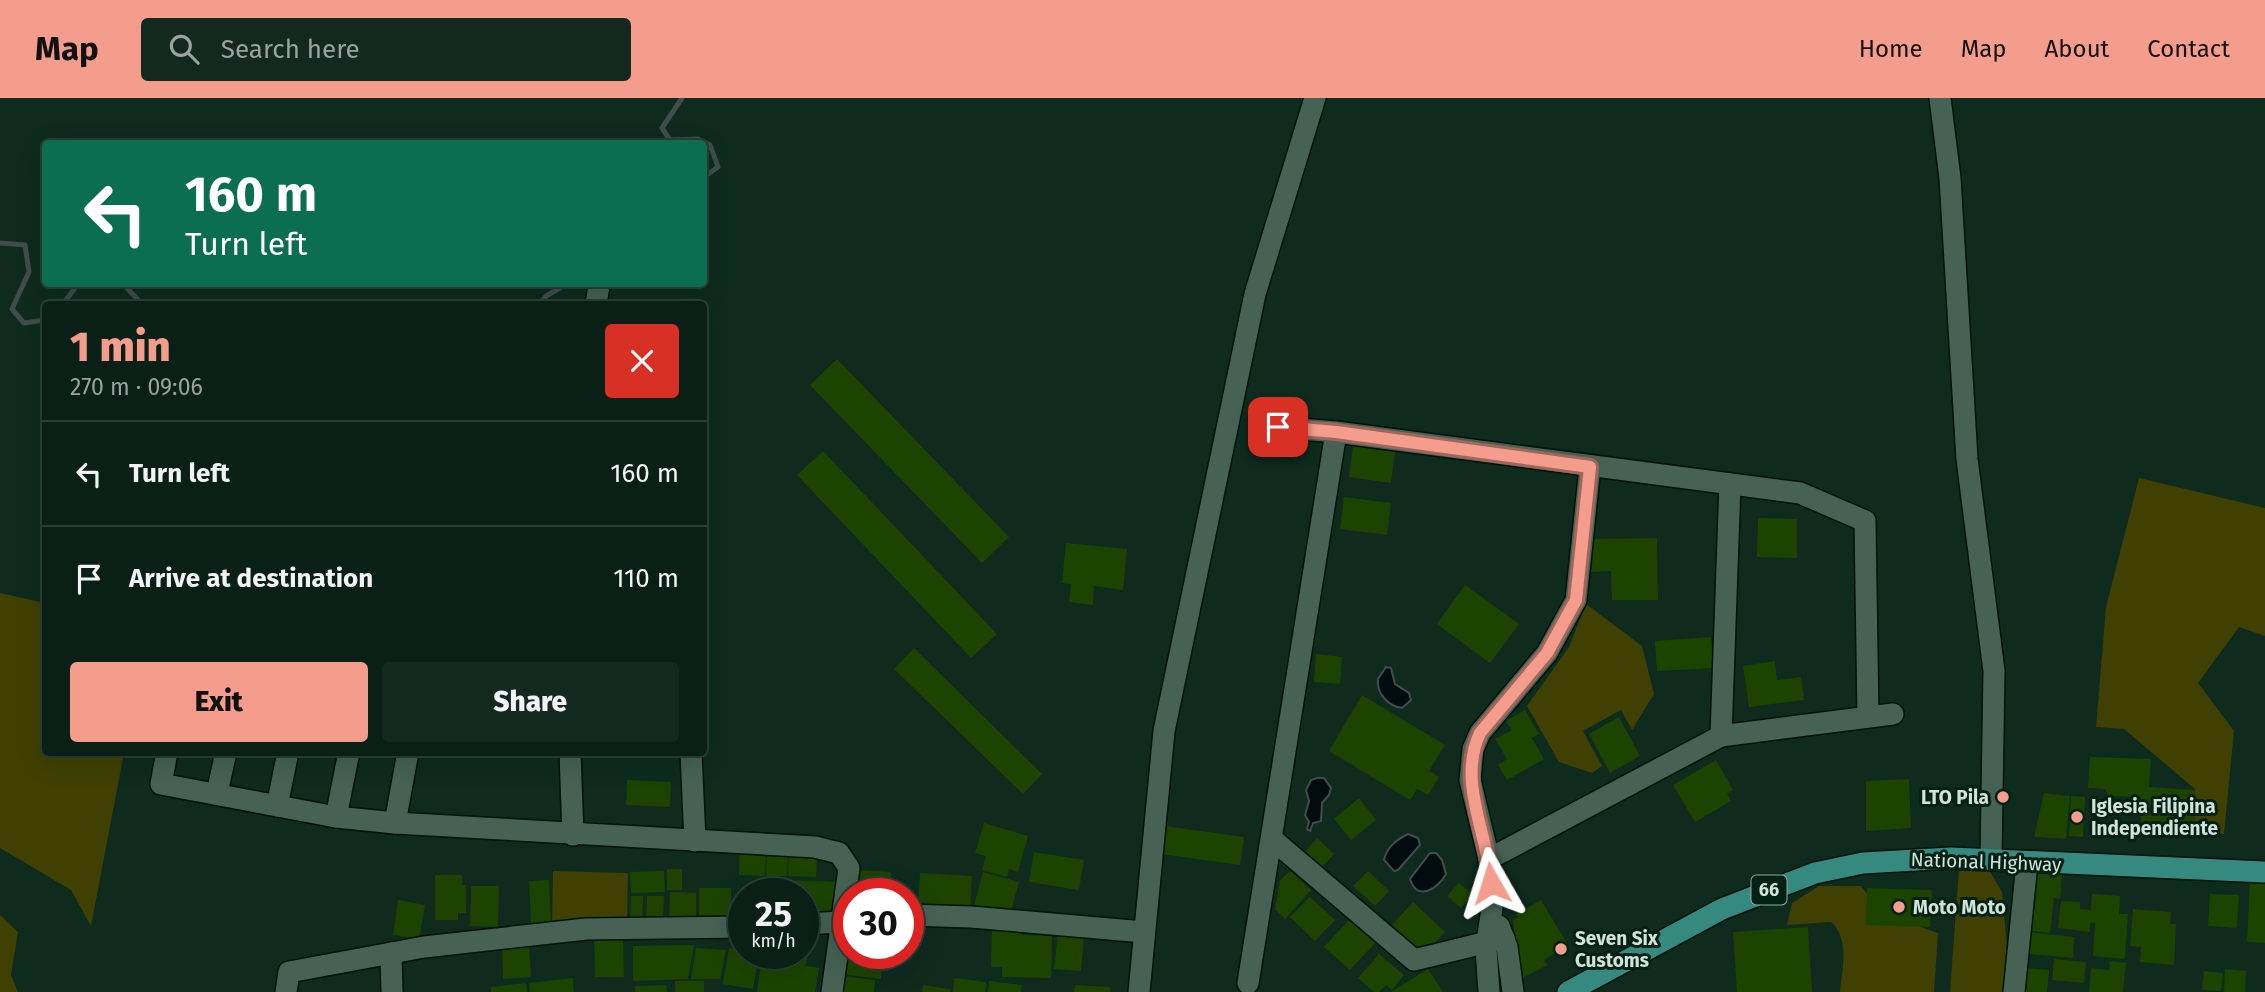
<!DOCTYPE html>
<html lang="en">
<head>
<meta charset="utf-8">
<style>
  :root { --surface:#0a2016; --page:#13281f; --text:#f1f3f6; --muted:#99a3a1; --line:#2a3e35; --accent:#f49d8d }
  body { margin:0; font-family:"Fira Sans",sans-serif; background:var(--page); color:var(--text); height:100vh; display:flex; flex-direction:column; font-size:26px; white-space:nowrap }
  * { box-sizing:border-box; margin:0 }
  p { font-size:23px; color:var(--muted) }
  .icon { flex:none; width:38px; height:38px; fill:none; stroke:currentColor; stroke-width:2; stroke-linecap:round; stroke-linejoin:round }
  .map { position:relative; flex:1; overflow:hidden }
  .details { position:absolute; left:42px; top:203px; width:665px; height:455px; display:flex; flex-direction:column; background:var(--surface); border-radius:7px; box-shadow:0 7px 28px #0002,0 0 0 2px var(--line) }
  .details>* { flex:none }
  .hud { position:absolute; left:42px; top:42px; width:665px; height:147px; border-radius:7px; box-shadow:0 7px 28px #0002,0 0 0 2px var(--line); background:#0b6e4f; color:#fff; overflow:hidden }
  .speed { position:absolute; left:728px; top:780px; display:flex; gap:14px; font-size:35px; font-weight:700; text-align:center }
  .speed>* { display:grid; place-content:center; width:91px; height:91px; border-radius:50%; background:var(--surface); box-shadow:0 7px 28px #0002,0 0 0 2px var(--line); line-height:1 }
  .speed small { font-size:18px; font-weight:400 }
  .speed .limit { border:10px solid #d22; background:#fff; color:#111 }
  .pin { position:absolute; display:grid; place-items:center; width:60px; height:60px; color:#fff; margin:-30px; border-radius:14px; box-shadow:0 4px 10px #0006 }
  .me { position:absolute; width:77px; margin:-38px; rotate:354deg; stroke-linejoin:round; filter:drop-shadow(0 0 5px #0008) }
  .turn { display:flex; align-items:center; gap:24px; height:147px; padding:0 28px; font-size:32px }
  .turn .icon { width:91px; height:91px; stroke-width:2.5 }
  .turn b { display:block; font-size:49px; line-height:60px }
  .round { display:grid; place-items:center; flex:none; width:74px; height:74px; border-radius:7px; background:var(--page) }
  .summary { display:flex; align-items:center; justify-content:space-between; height:119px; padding:0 28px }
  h1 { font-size:42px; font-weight:800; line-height:52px; color:var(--accent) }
  .action { display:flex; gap:14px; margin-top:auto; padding:14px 28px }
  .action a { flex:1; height:80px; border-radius:7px; background:var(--accent); color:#111; font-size:28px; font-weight:800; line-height:80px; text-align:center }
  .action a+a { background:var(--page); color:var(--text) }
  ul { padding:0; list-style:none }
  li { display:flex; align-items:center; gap:21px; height:105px; padding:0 28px; border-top:2px solid var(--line) }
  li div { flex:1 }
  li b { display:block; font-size:26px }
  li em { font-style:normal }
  header { display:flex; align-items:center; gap:42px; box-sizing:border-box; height:98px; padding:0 35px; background:var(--accent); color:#111 }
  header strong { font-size:33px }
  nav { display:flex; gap:38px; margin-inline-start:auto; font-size:24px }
  .search { width:490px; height:63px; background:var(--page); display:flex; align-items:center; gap:18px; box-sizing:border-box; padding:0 24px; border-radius:7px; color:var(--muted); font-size:26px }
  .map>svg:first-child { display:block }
  .green { fill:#3f4002 }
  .water { fill:#020c0f; stroke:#414c4c; stroke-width:2 }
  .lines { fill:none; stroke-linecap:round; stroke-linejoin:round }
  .stream { stroke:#414c4c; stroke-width:5 }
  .building { fill:#1c4400 }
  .minor-casing { stroke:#001308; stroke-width:24 }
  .major-casing { stroke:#001308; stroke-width:24 }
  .minor { stroke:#456254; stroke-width:21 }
  .major { stroke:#36897f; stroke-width:21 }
  .route-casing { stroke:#9f665c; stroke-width:18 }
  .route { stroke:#f49d8d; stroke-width:12 }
  .poi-dot { fill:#f49d8d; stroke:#042115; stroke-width:2.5 }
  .labels { text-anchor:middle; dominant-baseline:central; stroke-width:6; stroke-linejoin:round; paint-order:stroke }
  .shield { fill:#042115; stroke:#95a99f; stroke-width:2 }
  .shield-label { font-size:18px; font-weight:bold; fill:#d3e3da }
  .poi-label { font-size:19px; font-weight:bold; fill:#d3e3da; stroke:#042115; text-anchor:start }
  .street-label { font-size:19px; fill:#d3e3da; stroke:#042115 }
</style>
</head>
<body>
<header>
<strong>Map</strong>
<div class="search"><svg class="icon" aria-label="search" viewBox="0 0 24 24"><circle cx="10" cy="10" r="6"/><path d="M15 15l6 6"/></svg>Search here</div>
<nav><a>Home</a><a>Map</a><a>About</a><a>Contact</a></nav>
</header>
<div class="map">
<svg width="2265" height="894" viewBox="0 0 2265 894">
  <rect width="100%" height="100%" fill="#0e2b1e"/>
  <g class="green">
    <polygon points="2139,380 2265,410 2265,538 2239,529 2198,585 2234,633 2224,736 2194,733 2195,691 2124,631 2096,629 2106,509"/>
    <polygon points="0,495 45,505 46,654 124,655 91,828 71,792 0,750"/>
    <polygon points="1586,506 1642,548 1654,596 1632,632 1621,612 1583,633 1602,668 1592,675 1559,664 1527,608 1569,549"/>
    <polygon points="1959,770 1989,772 2002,794 2008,860 2006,894 1950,894"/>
    <polygon points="553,773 628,775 627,827 552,825"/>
    <path d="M1819,788h42l21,27 56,20 -4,59h-94c2,-23 10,-53 -9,-70l-44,3 5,-22z"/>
    <polygon points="0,817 18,834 11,877 18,894 0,894"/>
  </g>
  <g class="water">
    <path d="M1386,569l5,1 4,16 14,9 2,7 -9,8c-14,-2 -26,-15 -24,-29z"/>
    <polygon points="1317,680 1324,680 1331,690 1329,697 1322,705 1321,723 1313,725 1310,733 1307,731 1309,724 1305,717 1309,703 1306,692 1311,682"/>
    <path d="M1408,736l10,4 2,7 -22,25 -4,1 -10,-11c3,-13 12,-20 24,-26z"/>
    <path d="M1430,755h6l6,7 4,14c-8,15 -29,28 -36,5z"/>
  </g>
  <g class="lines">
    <g class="stream">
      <polyline points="682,0 662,30 670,42 698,41 710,47 718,69 704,79"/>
      <polyline points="0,145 25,147 29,174 12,211 24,225 46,222"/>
      <polyline points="123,186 142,206"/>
      <polyline points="63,206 75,190 74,186"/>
      <polyline points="540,206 546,198 567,186"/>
    </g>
  </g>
  <g class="building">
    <polygon points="837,261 1009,439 982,465 810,287"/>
    <polygon points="1353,348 1395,354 1391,385 1349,379"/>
    <polygon points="823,353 997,536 971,560 797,377"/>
    <polygon points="1344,399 1391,405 1387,437 1340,431"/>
    <polygon points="1758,420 1797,421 1797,460 1757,459"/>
    <polygon points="1657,440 1658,502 1612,502 1611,473 1588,474 1587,441"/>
    <polygon points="1066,445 1127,451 1123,492 1094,488 1093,507 1069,504 1071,486 1062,485"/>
    <polygon points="1465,487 1519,526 1490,565 1437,526"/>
    <polygon points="1711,539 1713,570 1657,573 1655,543"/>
    <polygon points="914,550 1042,676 1023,696 894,571"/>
    <polygon points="1316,556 1342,559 1340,586 1314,584"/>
    <polygon points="1775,563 1777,582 1801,579 1804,602 1749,609 1743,568"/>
    <polygon points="1362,597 1445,647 1429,673 1439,679 1428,697 1417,691 1410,702 1329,653"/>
    <polygon points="1525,612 1539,636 1532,640 1544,661 1507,682 1498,667 1507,661 1495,641 1512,632 1506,623"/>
    <polygon points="1619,619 1640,658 1610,675 1589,636"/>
    <polygon points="2090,659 2151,661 2149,689 2195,692 2194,733 2141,730 2141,699 2107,698 2106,691 2088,690"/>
    <polygon points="1716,662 1733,692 1727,696 1731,703 1695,724 1673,687"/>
    <polygon points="1909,681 1911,730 1866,733 1866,683"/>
    <polygon points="627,682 671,684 670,709 626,707"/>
    <polygon points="2044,695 2070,698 2066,741 2034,739"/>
    <polygon points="2071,698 2085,699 2083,739 2069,738"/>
    <polygon points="1359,700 1376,722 1351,742 1334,721"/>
    <polygon points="984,725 1028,738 1018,774 1009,771 1007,779 982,772 986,758 975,755"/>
    <polygon points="1158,727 1244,739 1240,767 1154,755"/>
    <polygon points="1317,740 1334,756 1320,772 1303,756"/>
    <polygon points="740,748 766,750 765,778 739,777"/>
    <polygon points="789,753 817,755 816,779 788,778"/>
    <polygon points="767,754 788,755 787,778 766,778"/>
    <polygon points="1034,754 1084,762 1079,792 1029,784"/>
    <rect x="667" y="771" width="15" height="21"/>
    <polygon points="856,772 891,774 890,796 855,796"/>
    <polygon points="664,773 665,794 631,795 630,774"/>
    <polygon points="1290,773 1311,792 1285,821 1275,811 1280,783"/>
    <polygon points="1368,773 1389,793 1375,808 1353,788"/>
    <polygon points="983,774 1019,784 1010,817 974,807"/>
    <polygon points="2033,774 2062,777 2060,801 2054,800 2050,835 2027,832"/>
    <polygon points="920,775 972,778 970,812 918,814"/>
    <polygon points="435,777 462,777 462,787 466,787 466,815 458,815 458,822 435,822"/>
    <polygon points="2250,780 2265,781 2265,845 2247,844"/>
    <polygon points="549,782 551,827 531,828 529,783"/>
    <polygon points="782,782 840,784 835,823 803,821 803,796 781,796"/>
    <polygon points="1459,785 1473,796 1461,810 1447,798"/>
    <polygon points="471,788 499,788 498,829 470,828"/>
    <rect x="699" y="790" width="32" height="35"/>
    <polygon points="1867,790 1932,792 1930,829 1866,827"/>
    <polygon points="670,794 696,795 696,826 669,825"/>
    <polygon points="2092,796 2120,798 2119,816 2128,816 2125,861 2093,858 2095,825 2090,825 2090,834 2058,830 2061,803 2080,804 2080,811 2091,812"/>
    <polygon points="2210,796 2239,797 2237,830 2208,828"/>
    <polygon points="631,798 643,798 642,825 630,824"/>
    <polygon points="647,798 664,798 663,824 646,824"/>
    <polygon points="1310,799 1335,822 1315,843 1290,819"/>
    <polygon points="398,802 425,807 419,841 393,837"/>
    <polygon points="1541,802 1568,847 1544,862 1548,867 1520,881 1513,822 1517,819 1516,816"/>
    <polygon points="1413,804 1445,834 1423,857 1391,828"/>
    <polygon points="2133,811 2171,814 2170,826 2176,826 2174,867 2140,864 2141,849 2130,848"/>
    <polygon points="1350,821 1376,844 1350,872 1324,849"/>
    <polygon points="1808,829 1812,894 1737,894 1733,834"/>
    <polygon points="992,830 1024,830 1023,837 1052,838 1051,880 1002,879 1002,869 991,869"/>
    <polygon points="2028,834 2074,839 2073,860 2028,856"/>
    <polygon points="1058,835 1084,837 1081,873 1054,871"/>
    <polygon points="623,841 624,879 595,879 594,842"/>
    <polygon points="849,845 849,856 883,856 881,881 838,876"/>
    <polygon points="529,847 531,879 503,881 502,848"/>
    <polygon points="694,847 688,881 633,883 633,848"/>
    <polygon points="696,850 726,852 720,881 691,881"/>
    <polygon points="729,850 744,852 744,856 759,856 753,891 723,886"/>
    <polygon points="803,850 808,850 806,868 819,870 815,894 757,894 761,864 773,865 774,856 803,856"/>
    <polygon points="1379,856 1404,877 1392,892 1386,887 1379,894 1374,894 1358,880"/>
    <polygon points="2054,861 2086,864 2084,885 2052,882"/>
    <polygon points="2110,863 2126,865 2123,894 2089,894 2091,870 2109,872"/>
    <polygon points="2025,870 2049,872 2047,894 2022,894"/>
    <polygon points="1428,871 1443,894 1391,894"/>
    <polygon points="2225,871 2246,873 2245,894 2224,894"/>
    <polygon points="2204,873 2223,875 2221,893 2202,892"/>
    <polygon points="842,878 875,882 874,894 840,894"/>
    <polygon points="573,880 574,894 530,894 529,885"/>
    <polygon points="954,880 986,884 985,894 953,894"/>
    <rect x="675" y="883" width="29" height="11"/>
    <polygon points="989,883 1022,887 1021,894 988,894"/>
    <polygon points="526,885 527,894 491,894 491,889"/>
    <polygon points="666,887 667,894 635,894 635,888"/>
    <polygon points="923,887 950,891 950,894 922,894"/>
    <polygon points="1075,887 1110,889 1110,894 1074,894"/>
  </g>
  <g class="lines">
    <defs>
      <g id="minor">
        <polyline points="1940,0 1950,80 1967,361 1994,573 1991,761"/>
        <polyline points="596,206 599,188"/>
        <polyline points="1277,329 1336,334 1800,395 1865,423 1868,619"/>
        <polyline points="1721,638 1730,386"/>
        <polyline points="167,654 161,686 336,719 395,725 815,749 839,755 849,770 832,894"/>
        <polyline points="570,654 573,737"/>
        <polyline points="691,654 695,743"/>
        <polyline points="217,695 226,654"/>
        <polyline points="277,708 288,654"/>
        <polyline points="336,719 349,654"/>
        <polyline points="395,725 408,654"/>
        <polyline points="1272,741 1414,862 1504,840"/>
        <polyline points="1489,761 1721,638 1893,616"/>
        <polyline points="908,817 971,819 1144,834"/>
        <polyline points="803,826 841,824"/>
        <polyline points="1499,828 1507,849 1513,894"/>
        <polyline points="391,855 392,894"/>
        <polyline points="1248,885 1336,334"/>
        <polyline points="286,894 289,874 424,849 586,831 744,829"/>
        <polyline points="1139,894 1164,633 1255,196 1315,0"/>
        <polyline points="1489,894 1486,851 1492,810 1489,761 1470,682 1473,651 1480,635 1547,555 1576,502 1590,369"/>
        <polyline points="2014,894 2027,765"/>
      </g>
      <polyline id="major" points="1568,894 1722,811 1815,775 1863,765 1951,760 2265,774"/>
    </defs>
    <use href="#minor" class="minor-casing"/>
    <use href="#major" class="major-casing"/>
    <use href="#minor" class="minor"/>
    <use href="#major" class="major"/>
  </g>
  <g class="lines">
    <defs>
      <path id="route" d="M1278,329l58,5 254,35 -14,133 -29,53 -67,80c-23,49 8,100 11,150"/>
    </defs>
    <use href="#route" class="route-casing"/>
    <use href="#route" class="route"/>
  </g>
  <g class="poi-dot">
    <circle cx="2003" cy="699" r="7"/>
    <circle cx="2077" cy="719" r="7"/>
    <circle cx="1899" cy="809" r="7"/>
    <circle cx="1561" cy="851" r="7"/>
  </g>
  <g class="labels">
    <rect class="shield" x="1751.5" y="777.5" width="35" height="29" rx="5"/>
    <g class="shield-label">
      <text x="1769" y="792">66</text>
    </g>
    <g class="poi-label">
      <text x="1989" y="699" text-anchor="end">LTO Pila</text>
      <text x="2091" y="708">Iglesia Filipina<tspan x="2091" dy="22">Independiente</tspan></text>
      <text x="1913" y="809">Moto Moto</text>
      <text x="1575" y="840">Seven Six<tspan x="1575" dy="22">Customs</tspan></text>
    </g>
    <g class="street-label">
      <text transform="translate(1986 764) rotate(2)">National Highway</text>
    </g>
  </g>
</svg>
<div class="speed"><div>25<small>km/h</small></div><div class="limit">30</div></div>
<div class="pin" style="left:1278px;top:329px;background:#d93025"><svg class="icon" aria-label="arrive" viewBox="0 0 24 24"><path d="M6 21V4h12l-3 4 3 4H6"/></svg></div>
<svg class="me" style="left:1491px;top:785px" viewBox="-20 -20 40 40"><path d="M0-17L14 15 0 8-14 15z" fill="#f49d8d" stroke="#fff" stroke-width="4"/></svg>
<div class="hud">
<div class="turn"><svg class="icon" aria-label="left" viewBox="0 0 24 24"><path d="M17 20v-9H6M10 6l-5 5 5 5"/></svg><div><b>160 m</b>Turn left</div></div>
</div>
<section class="details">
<div class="summary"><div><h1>1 min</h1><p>270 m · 09:06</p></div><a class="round" style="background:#d93025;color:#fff"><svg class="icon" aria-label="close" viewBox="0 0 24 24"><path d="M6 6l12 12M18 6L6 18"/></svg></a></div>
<ul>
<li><svg class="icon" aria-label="left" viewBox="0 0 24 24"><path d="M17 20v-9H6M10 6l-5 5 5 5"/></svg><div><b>Turn left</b></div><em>160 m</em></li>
<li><svg class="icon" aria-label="arrive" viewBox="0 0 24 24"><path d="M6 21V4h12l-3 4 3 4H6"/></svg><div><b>Arrive at destination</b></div><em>110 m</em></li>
</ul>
<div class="action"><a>Exit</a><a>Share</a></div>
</section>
</div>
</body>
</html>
